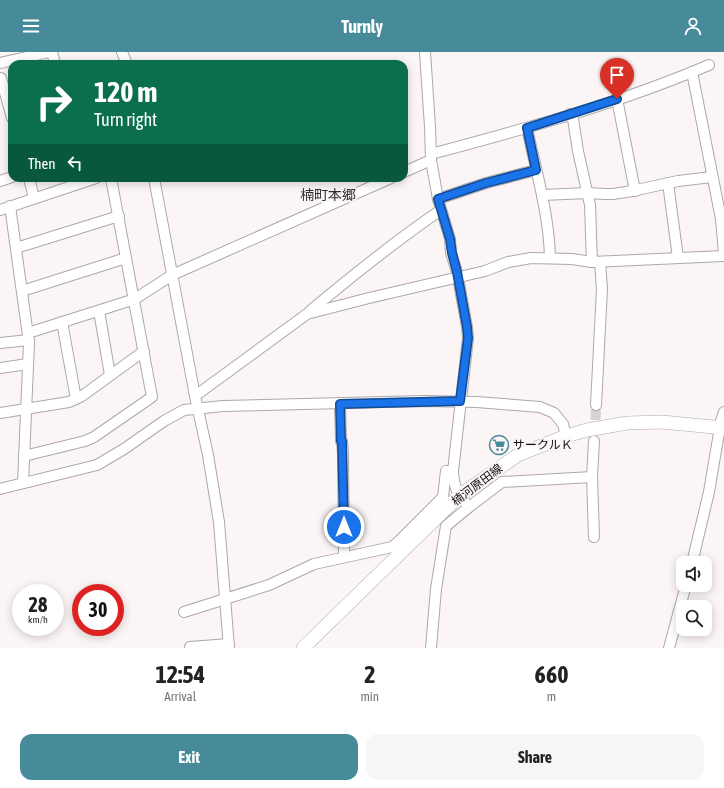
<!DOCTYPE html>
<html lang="en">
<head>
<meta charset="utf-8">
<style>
  :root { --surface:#fff; --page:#f6f6f6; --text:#222; --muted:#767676; --accent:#478b9a }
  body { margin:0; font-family:"Asap Condensed","Noto Sans JP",sans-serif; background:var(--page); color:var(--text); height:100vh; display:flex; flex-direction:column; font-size:15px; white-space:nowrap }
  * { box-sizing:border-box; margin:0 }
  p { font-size:13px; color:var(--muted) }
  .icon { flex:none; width:22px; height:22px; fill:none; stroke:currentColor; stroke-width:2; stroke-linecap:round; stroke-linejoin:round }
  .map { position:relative; height:596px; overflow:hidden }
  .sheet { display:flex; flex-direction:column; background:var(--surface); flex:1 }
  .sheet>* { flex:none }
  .guide { position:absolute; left:8px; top:8px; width:400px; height:122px; border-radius:12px; box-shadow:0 2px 10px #0003; background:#0b6e4f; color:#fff; overflow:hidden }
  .fabs { position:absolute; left:676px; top:504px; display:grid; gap:8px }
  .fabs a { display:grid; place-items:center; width:36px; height:36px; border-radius:8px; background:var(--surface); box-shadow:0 2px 10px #0003; font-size:20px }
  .speed { position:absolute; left:12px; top:532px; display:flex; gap:8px; font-size:20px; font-weight:700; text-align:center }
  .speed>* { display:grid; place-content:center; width:52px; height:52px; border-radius:50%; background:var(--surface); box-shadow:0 2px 10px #0003; line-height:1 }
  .speed small { font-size:10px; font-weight:400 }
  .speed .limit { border:6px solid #d22; background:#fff; color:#111 }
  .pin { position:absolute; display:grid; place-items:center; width:34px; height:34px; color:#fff; margin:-41px -17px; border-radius:50% 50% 50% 0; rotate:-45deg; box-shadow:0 0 4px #0007 }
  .pin .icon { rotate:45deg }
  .me { position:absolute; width:44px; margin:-22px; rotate:0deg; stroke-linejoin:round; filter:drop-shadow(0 0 3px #0008) }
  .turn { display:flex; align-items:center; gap:14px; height:84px; padding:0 20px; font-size:18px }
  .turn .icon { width:52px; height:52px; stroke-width:2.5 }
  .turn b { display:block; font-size:28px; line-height:34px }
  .then { display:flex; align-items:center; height:38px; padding:0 20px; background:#0003; gap:8px; font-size:15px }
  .eta { display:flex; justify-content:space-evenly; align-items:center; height:68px; text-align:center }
  .eta b { font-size:24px; font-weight:700; line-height:28px }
  .button { display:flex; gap:8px; margin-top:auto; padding:8px 20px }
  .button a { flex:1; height:46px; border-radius:12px; background:var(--accent); color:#fff; font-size:16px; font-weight:700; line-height:46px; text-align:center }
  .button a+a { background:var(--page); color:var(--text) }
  header { display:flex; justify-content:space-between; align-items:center; height:52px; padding:0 20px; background:var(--accent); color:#fff; font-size:18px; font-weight:700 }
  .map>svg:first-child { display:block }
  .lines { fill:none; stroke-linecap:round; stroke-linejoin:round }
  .minor-tunnel { stroke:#d8d2d3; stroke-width:10; stroke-dasharray:10 5; stroke-linecap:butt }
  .minor-casing { stroke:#aea7a9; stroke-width:12 }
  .major-casing { stroke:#aea7a9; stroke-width:14 }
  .minor { stroke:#fff; stroke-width:10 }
  .major { stroke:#fff; stroke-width:13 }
  .route-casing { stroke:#114b97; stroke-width:10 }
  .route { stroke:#1a73e8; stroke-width:7 }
  .labels { text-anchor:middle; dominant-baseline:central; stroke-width:4; stroke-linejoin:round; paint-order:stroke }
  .poi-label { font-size:12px; fill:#0f0d0d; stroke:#fcf5f6; text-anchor:start }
  .street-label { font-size:12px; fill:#0f0d0d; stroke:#fcf5f6 }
  .quarter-label { font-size:14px; fill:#332d2e; stroke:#fcf5f6 }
</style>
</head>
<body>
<header><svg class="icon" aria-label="menu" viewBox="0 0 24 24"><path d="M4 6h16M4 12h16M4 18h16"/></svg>Turnly<svg class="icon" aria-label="person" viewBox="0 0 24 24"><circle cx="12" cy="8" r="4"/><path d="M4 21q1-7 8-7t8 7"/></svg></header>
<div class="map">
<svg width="724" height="596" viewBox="0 0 724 596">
  <rect width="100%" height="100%" fill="#fcf5f6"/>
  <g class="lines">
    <polyline class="minor-tunnel" points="595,383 596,353"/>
    <defs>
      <g id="minor">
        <polyline points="52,0 55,12"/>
        <polyline points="122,0 127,12"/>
        <path d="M425,0l5,75 1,33 7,39 12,40 1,14 6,19 10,55 1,11 -15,133c1,19 5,22 16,36l33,-25 90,-5"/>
        <polyline points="0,11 49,0"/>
        <polyline points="692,20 721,167 724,201"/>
        <polyline points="1,26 12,66"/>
        <polyline points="617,47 635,139"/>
        <polyline points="570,62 573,67 578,99 590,153 592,210"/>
        <path d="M527,76c9,43 22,86 23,130"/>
        <path d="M431,102c94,-25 189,-51 278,-89"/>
        <polyline points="404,120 431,108"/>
        <polyline points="29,126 34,146"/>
        <polyline points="154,126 195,344 208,403 219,470 229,596"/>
        <polyline points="0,129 12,125"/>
        <polyline points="668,131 678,206"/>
        <polyline points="542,143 588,141 605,142 613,142 632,139 678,129 712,125"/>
        <polyline points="438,147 486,131 536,118"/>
        <polyline points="10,154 29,291 23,431"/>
        <polyline points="0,158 96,126"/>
        <polyline points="16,196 119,164"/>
        <polyline points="22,239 126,206"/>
        <polyline points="99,259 110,323"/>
        <path d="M310,259c42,-35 85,-70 131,-101"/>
        <polyline points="62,270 76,347"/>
        <polyline points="28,281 135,247 172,223 391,126"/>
        <polyline points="0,291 29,288"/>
        <polyline points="0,316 28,312"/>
        <polyline points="195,344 307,262 369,246 485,219 508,210 531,206 572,207 592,210 724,204"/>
        <polyline points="340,352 341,389 342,389 343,402 344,504"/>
        <polyline points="596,353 602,237 600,210"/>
        <polyline points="0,361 69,350 82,344 144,299"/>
        <polyline points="24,404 85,389 94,385 152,345 111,126"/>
        <polyline points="0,437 97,413 124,397 164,369 184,358 223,354 424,349 477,350 540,355 554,361 563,372 566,384"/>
        <polyline points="594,485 592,425 594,389"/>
        <polyline points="398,490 443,445 446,419 453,419"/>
        <polyline points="692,511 709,440 721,369 724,360"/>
        <polyline points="184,560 269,533 314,512 392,495 398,490 406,496"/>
        <polyline points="190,595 229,592"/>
        <polyline points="431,596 436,537 446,474 469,455"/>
        <polyline points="669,596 686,533"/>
      </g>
      <polyline id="major" points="303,596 460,443 518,403 566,384 587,378 627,371 662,370 724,376"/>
    </defs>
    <use href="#minor" class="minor-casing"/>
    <use href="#major" class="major-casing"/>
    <use href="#minor" class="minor"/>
    <use href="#major" class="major"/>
  </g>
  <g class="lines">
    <defs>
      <polyline id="route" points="344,475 342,389 341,389 340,352 460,349 468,286 467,275 457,220 452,201 450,187 438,147 486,131 536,118 527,76 617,47"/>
    </defs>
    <use href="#route" class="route-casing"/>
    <use href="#route" class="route"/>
  </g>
  <defs>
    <symbol id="supermarket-ring" viewBox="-11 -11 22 22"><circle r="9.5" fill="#fcf5f6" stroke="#478b9a" stroke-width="1.5"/><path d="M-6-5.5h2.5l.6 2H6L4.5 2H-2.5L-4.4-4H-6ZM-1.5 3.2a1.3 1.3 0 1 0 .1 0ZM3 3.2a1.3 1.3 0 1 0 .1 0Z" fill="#478b9a"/></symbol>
  </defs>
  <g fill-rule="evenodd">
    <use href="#supermarket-ring" x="488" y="382" width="22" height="22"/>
  </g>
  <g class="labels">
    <g class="poi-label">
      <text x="513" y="393">サークルＫ</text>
    </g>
    <g class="street-label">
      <text transform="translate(477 433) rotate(-37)">楠河原田線</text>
    </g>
    <g class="quarter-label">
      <text x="328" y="143">楠町本郷</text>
    </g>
  </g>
</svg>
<div class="fabs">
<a><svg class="icon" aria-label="sound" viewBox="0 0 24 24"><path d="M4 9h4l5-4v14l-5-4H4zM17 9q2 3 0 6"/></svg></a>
<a><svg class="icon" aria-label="search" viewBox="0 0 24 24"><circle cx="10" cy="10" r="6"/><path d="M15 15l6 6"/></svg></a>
</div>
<div class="speed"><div>28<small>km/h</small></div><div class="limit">30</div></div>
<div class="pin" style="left:617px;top:47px;background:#d93025"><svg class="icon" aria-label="arrive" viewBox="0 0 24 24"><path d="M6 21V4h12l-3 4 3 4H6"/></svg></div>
<svg class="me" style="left:344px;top:475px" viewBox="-20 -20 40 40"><circle r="17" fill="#1a73e8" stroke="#fff" stroke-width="3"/><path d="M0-11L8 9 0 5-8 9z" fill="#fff"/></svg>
<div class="guide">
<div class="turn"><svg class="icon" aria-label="right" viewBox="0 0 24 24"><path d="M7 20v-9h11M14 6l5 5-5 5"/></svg><div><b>120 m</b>Turn right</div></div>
<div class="then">Then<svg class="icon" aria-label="left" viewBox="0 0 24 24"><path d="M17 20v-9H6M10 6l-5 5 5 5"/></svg></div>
</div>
</div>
<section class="sheet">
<div class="eta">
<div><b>12:54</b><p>Arrival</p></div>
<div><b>2</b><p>min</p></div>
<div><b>660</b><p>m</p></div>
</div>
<div class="button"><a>Exit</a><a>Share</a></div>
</section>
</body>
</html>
